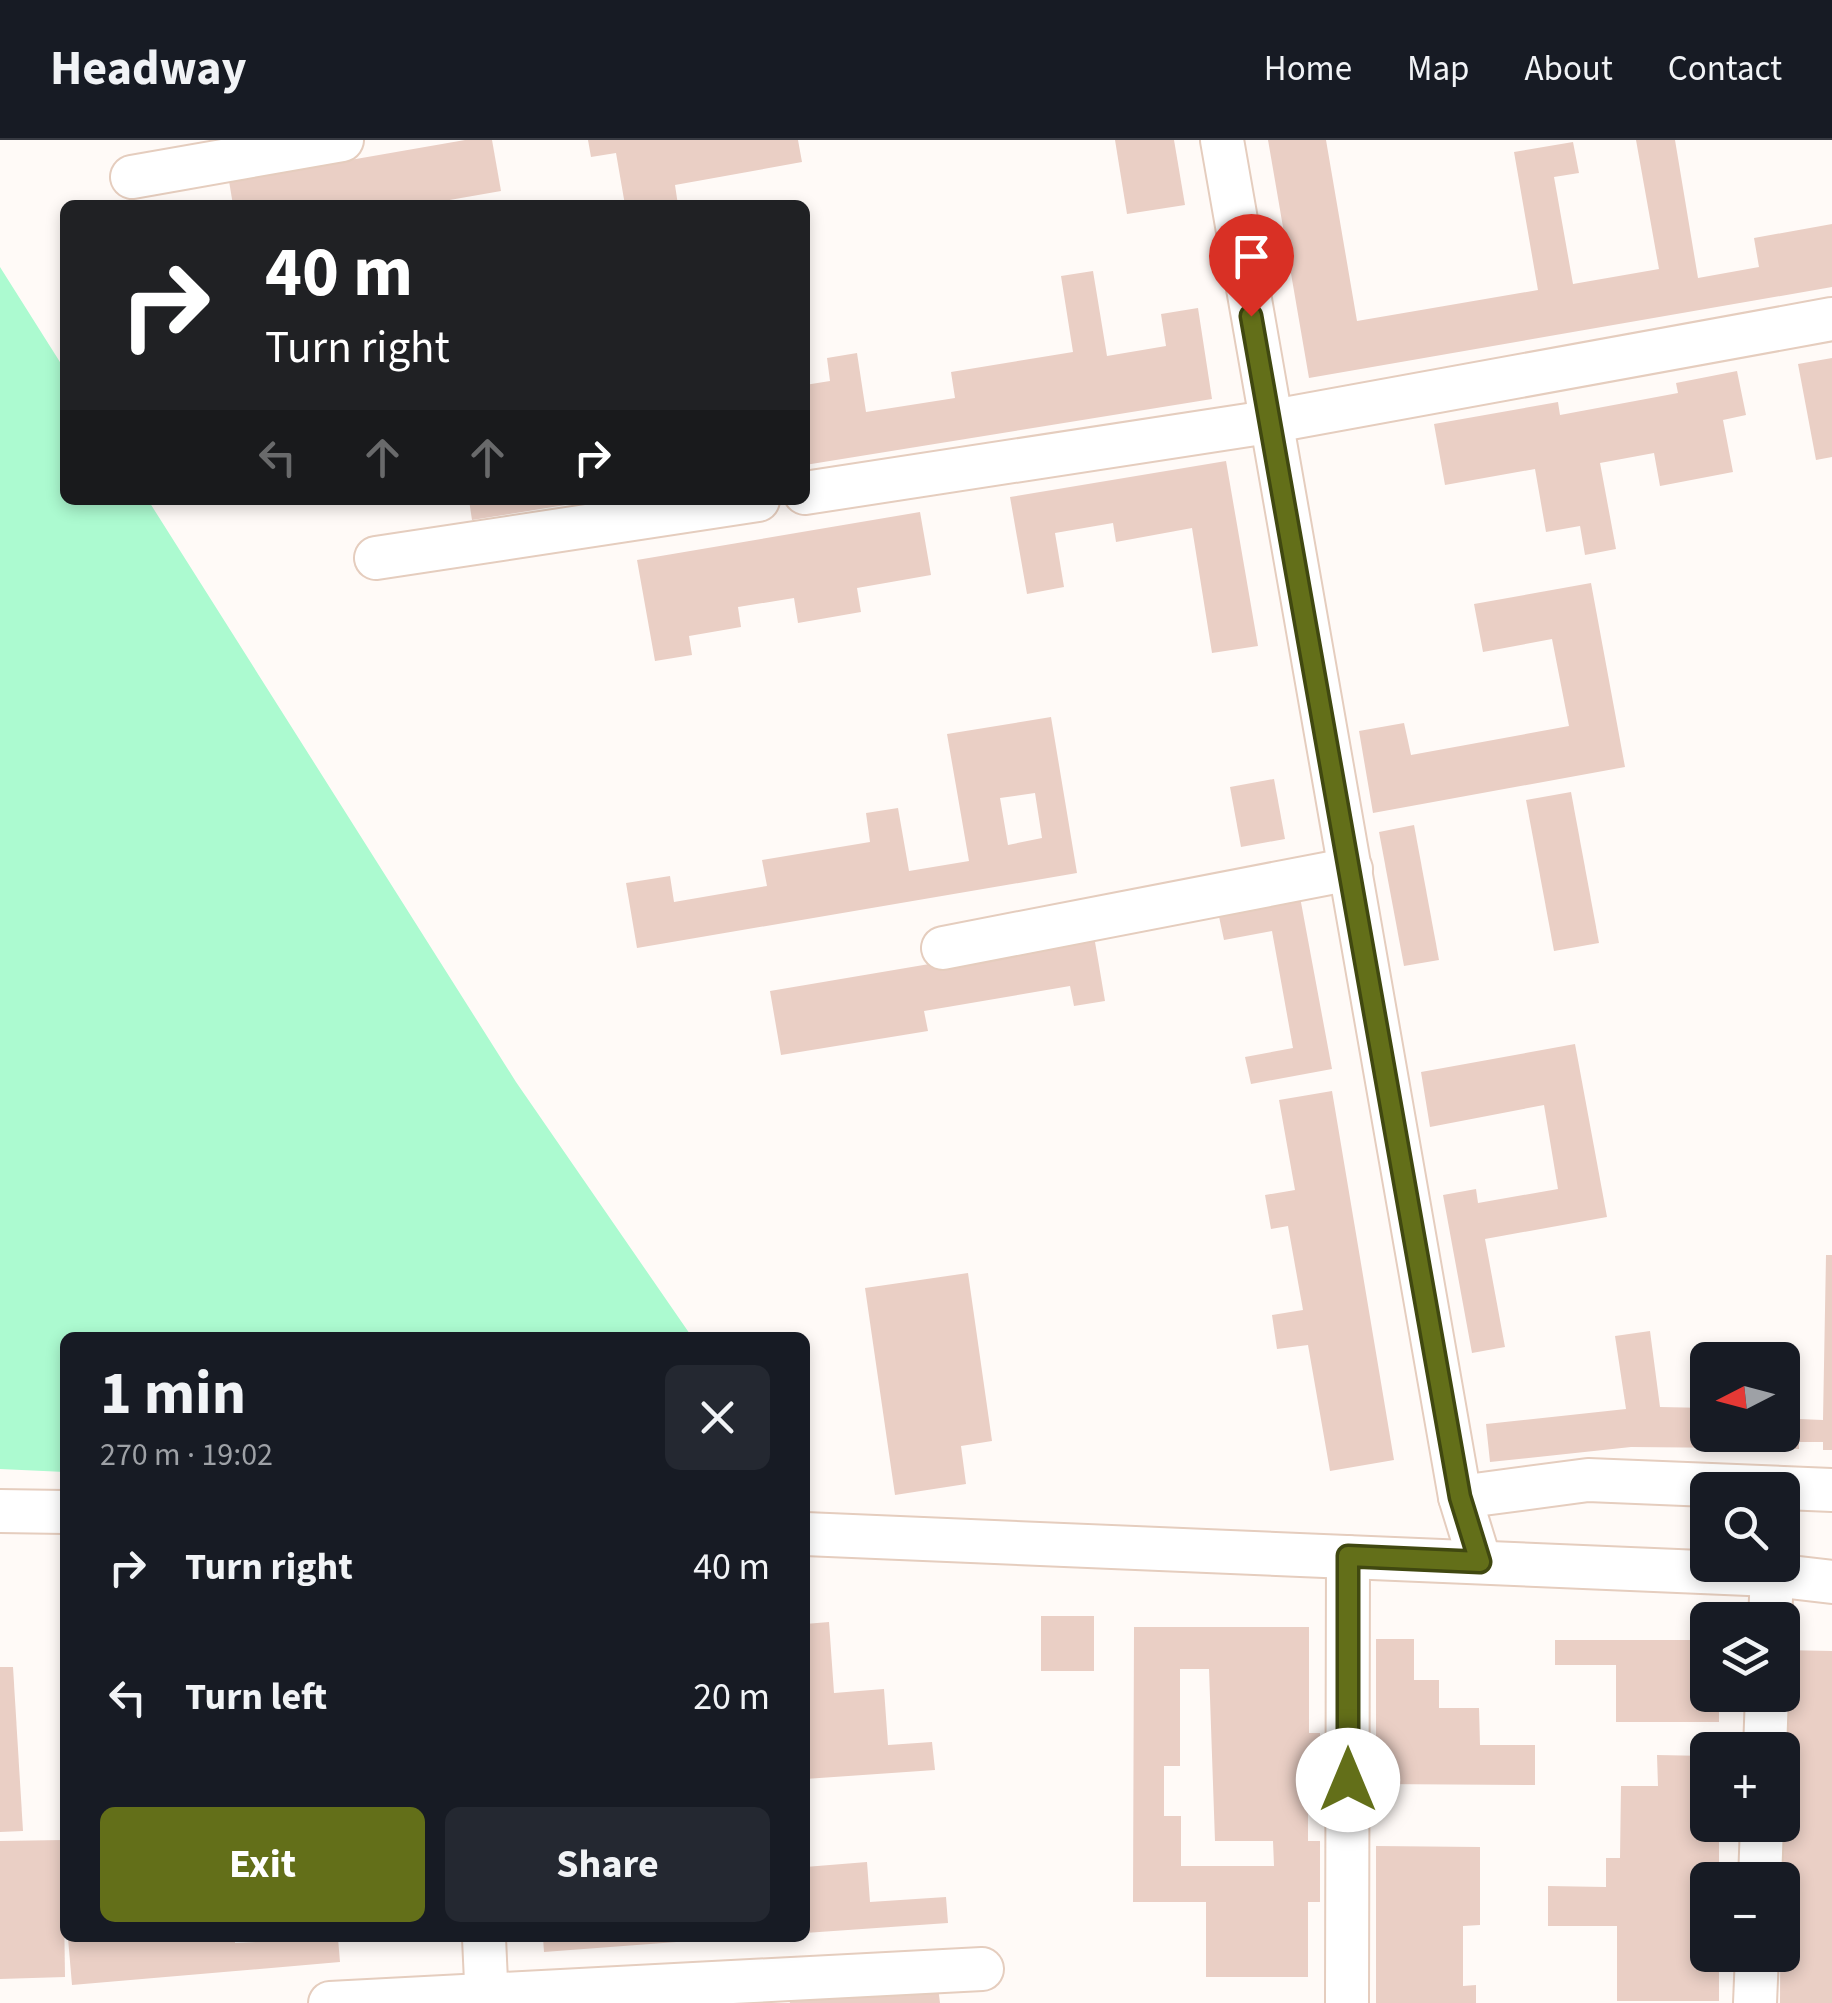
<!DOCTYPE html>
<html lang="en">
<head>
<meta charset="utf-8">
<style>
  :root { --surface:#171b24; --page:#242831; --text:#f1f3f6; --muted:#9ea1a6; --line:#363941; --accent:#636f19 }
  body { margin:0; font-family:"Source Sans 3",sans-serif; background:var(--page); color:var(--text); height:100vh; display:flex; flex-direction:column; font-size:38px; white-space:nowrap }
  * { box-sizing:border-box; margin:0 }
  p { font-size:32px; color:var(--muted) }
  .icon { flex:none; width:55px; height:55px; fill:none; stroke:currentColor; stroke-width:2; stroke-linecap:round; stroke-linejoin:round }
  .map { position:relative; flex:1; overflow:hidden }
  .sheet { position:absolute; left:60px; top:1192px; width:750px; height:610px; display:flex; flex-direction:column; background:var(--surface); border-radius:15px; box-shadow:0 5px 15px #0003 }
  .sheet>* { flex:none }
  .top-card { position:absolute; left:60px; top:60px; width:750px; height:305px; border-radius:15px; box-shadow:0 5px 15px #0003; background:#202124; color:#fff; overflow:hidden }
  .needle { width:65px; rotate:264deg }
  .buttons { position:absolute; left:1690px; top:1202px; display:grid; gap:20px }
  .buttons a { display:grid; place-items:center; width:110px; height:110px; border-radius:15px; background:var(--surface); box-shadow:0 5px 15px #0003; font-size:50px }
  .pin { position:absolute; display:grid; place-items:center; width:85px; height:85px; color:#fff; margin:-102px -42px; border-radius:50% 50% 50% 0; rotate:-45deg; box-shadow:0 0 10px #0007 }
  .pin .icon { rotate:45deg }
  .me { position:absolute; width:110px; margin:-55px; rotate:0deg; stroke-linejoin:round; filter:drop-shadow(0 0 8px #0008) }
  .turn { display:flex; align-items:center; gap:35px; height:210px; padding:0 40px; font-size:45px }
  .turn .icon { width:130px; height:130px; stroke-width:2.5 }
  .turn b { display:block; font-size:70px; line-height:85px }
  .lanes { display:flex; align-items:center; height:95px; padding:0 40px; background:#0003; justify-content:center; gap:50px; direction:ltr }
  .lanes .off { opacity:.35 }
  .round { display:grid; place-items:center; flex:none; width:105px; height:105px; border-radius:15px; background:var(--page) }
  .summary { display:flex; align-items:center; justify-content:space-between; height:170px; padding:0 40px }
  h1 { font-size:60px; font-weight:700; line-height:75px }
  .cta { display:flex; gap:20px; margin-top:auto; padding:20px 40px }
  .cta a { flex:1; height:115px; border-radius:15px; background:var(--accent); color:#fff; font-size:40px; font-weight:700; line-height:115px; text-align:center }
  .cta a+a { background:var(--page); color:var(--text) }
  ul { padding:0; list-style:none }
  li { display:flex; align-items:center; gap:30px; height:130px; padding:0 40px }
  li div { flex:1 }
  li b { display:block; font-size:38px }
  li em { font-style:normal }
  header { display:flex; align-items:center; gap:60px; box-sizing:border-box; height:140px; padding:0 50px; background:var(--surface); border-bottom:2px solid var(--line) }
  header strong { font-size:48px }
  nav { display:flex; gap:55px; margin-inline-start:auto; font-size:35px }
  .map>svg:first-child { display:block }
  .green { fill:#acfad0 }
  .building { fill:#eacfc5; fill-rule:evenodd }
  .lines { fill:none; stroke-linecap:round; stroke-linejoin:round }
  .minor-casing { stroke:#e5cdbe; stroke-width:46 }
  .minor { stroke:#fff; stroke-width:42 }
  .route-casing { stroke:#404810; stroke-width:25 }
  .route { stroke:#636f19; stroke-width:18 }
</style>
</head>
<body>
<header>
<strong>Headway</strong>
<nav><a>Home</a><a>Map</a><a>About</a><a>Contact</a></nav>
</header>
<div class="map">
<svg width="1832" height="1863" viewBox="0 0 1832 1863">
  <rect width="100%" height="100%" fill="#fffaf7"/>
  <polygon class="green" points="0,127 65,230 65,360 148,360 516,942 692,1197 65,1198 65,1332 0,1329"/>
  <g class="building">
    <polygon points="465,0 492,0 501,51 421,65 233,65 229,41"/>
    <polygon points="588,0 798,0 802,22 675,45 678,65 625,65 616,13 591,17"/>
    <polygon points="1115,0 1174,0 1185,65 1127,74"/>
    <polygon points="1268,0 1326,0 1357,181 1538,150 1514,12 1573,2 1579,33 1554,37 1573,144 1659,129 1636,0 1675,0 1698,138 1759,127 1754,98 1832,84 1832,147 1309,238"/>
    <polygon points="1093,131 1107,216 1166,206 1161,174 1198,168 1212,259 805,325 805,245 830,241 827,218 857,213 866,272 955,258 951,232 1073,212 1061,136"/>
    <polygon points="1832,218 1832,317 1816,320 1798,224"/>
    <polygon points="1737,231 1746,275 1723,280 1733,332 1660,346 1654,313 1600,323 1616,409 1585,415 1580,386 1546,392 1535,329 1445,345 1434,284 1558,262 1560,275 1678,253 1676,243"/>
    <polygon points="1226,321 1258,506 1212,513 1192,388 1116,402 1113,383 1055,393 1064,447 1027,454 1010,357"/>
    <polygon points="469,360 584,360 584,362 472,380"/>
    <polygon points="920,372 931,435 857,448 861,472 798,483 794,458 738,467 741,487 689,496 692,515 655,521 637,420"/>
    <polygon points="1591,443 1625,627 1373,673 1359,591 1404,583 1411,615 1569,586 1552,499 1483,512 1474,464"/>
    <path d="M1051,577l26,156 -440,75 -11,-65 44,-7 4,26 93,-16 -5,-26 108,-18 -4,-29 32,-5 11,63 60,-10 -22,-127zM1035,653l7,45 -34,7 -8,-47z"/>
    <polygon points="1274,639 1285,699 1241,707 1230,647"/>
    <polygon points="1571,652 1599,803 1554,811 1526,660"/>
    <polygon points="1414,685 1439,820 1404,826 1379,692"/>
    <polygon points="1300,757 1332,929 1251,944 1245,917 1293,908 1272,791 1224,800 1218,772"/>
    <polygon points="1094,796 1105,861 1074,866 1070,846 924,871 928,891 781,915 770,851"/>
    <polygon points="1575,904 1607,1077 1485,1099 1505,1207 1472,1213 1443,1055 1476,1049 1478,1063 1558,1049 1544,965 1430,987 1421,932"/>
    <polygon points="1332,951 1394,1320 1330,1331 1308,1205 1277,1209 1272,1175 1303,1170 1288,1086 1271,1089 1265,1055 1295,1050 1279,960"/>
    <polygon points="1826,1115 1832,1115 1832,1310 1823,1310 1823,1302 1799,1302 1799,1309 1762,1308 1762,1301 1740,1301 1740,1308 1631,1307 1490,1322 1486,1284 1626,1269 1615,1196 1650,1191 1660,1267 1708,1268 1708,1295 1782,1295 1782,1270 1799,1270 1799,1279 1823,1280"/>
    <polygon points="968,1133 992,1301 961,1306 966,1344 895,1355 865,1148"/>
    <rect x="1041" y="1476" width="53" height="55"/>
    <polygon points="829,1482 834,1553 884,1549 888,1605 932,1602 935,1630 805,1639 805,1484"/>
    <path d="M1134,1487h175v106h11v33h-12v75h12v61h-12v75h-102v-75h-73zM1180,1529h29l6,172h58l1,25h-93v-50h-17v-50h16z"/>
    <polygon points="1376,1499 1414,1499 1414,1540 1439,1540 1439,1568 1479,1568 1480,1605 1535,1605 1535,1645 1376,1644"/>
    <polygon points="1555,1500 1708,1500 1708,1555 1719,1555 1719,1582 1616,1582 1616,1525 1555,1525"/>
    <polygon points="1782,1510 1832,1511 1832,1863 1780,1863"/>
    <polygon points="0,1527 13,1527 23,1691 0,1692"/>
    <polygon points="1657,1615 1708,1616 1708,1685 1719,1685 1719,1740 1708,1740 1708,1815 1719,1815 1719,1861 1617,1861 1617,1786 1548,1786 1548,1746 1606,1747 1606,1718 1620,1718 1621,1646 1658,1646"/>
    <polygon points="63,1700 65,1837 0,1839 0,1701"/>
    <polygon points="1376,1706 1480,1707 1480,1785 1463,1786 1463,1846 1476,1845 1476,1863 1376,1863"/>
    <polygon points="867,1722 870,1762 946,1757 948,1783 805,1793 805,1727"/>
    <polygon points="68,1798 107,1798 107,1802 133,1798 235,1798 235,1803 338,1798 340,1822 72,1845"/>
    <polygon points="543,1798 703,1798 703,1800 544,1812"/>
    <polygon points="938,1847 940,1863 790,1863 789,1860"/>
  </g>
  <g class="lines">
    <defs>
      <g id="minor">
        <polyline points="1222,0 1460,1357 1480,1422"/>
        <polyline points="132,37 342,0"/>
        <polyline points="805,353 1268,282 1832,179"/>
        <polyline points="376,418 758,360"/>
        <polyline points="943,808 1351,729"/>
        <polyline points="1460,1357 1588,1340 1832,1350"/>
        <polyline points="0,1371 65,1372"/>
        <polyline points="805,1394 1772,1435 1832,1442"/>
        <polyline points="1770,1480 1772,1435"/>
        <polyline points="1765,1610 1767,1555"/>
        <polyline points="1760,1740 1762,1685"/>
        <polyline points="484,1798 487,1863"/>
        <polyline points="330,1863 982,1829"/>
        <polyline points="1347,1863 1348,1417"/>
        <polyline points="1755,1863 1757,1815"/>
      </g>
    </defs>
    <use href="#minor" class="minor-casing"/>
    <use href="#minor" class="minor"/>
  </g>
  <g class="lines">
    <defs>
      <polyline id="route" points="1251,176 1460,1357 1480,1422 1348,1416 1348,1640"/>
    </defs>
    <use href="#route" class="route-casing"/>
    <use href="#route" class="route"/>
  </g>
</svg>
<div class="buttons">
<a><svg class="needle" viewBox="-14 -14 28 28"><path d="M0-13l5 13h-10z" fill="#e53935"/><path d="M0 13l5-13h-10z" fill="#9ea1a6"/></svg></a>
<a><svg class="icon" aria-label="search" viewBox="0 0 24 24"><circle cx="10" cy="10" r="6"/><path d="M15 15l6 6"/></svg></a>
<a><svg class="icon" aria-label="layers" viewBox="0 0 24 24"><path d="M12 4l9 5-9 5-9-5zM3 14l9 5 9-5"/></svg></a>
<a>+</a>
<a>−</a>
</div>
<div class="pin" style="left:1251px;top:176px;background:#d93025"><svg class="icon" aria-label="arrive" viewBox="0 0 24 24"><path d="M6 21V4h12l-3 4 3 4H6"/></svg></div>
<svg class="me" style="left:1348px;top:1640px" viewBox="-20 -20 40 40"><circle r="19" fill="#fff"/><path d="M0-13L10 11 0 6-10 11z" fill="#636f19"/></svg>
<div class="top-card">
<div class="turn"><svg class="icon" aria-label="right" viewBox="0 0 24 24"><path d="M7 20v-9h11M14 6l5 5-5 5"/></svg><div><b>40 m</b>Turn right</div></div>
<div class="lanes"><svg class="icon off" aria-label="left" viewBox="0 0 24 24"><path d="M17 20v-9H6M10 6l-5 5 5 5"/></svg><svg class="icon off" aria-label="ahead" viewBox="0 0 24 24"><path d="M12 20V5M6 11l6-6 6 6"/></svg><svg class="icon off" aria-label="ahead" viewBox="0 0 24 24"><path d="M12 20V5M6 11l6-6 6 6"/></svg><svg class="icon" aria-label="right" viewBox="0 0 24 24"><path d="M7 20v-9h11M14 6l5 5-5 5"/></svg></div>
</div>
<section class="sheet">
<div class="summary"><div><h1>1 min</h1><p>270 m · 19:02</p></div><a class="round"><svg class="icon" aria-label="close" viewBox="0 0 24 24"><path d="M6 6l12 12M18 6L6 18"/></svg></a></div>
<ul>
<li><svg class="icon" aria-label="right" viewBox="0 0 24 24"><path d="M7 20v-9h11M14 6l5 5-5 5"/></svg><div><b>Turn right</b></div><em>40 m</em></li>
<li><svg class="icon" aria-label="left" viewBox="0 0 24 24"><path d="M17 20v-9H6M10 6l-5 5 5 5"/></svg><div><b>Turn left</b></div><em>20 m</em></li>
</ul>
<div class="cta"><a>Exit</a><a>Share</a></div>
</section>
</div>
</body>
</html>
